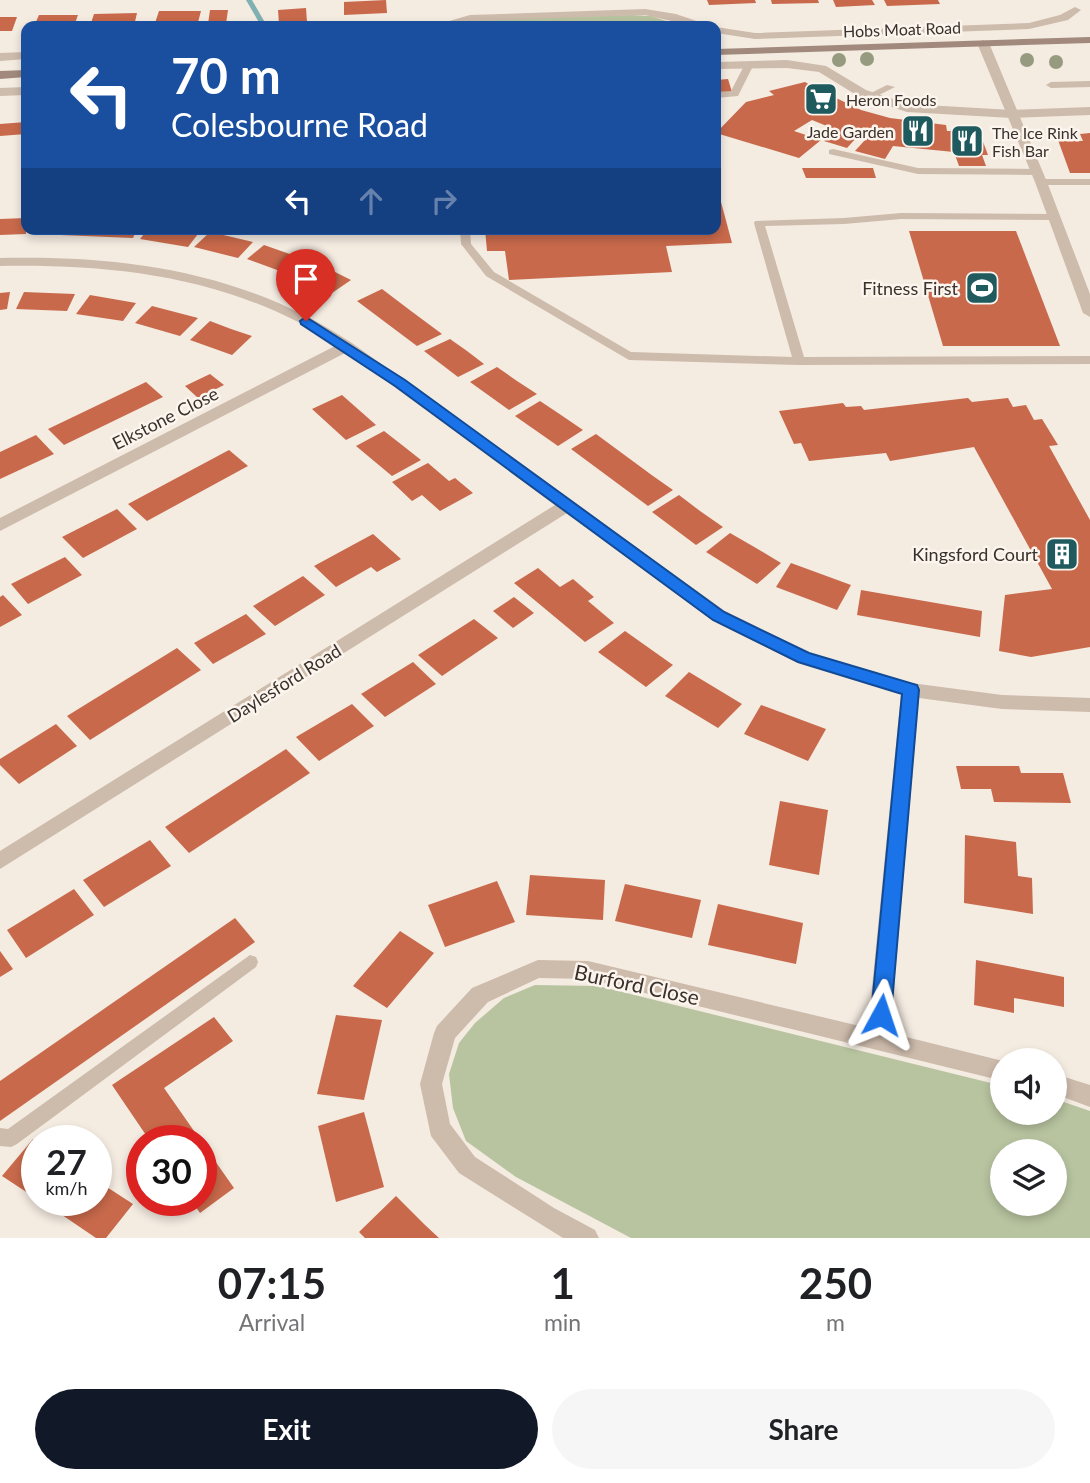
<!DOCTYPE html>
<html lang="en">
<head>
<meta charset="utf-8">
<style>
  :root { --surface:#fff; --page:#f6f6f6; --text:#202124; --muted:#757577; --accent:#111827 }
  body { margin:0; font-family:Lato,sans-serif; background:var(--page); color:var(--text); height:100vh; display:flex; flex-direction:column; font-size:26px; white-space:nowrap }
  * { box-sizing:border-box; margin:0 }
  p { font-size:23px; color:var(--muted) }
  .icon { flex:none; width:38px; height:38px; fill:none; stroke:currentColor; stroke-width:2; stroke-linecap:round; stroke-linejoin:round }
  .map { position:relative; height:1238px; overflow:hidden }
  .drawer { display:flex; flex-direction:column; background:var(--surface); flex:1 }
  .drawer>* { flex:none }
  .top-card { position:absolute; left:21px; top:21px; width:700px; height:214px; border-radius:14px; box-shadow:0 4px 10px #0003; background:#1a4fa0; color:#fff; overflow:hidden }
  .buttons { position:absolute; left:990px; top:1048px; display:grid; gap:14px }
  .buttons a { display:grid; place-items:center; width:77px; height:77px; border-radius:50%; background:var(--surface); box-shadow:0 4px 10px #0003; font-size:35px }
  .speed { position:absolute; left:21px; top:1125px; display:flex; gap:14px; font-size:35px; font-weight:700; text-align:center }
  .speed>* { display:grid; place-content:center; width:91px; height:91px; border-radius:50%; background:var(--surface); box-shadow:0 4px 10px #0003; line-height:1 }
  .speed small { font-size:18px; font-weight:400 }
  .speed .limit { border:10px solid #d22; background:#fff; color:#111 }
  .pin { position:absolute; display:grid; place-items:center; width:60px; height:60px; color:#fff; margin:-72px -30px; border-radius:50% 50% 50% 0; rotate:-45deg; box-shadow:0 0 7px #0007 }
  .pin .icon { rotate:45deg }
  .me { position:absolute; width:77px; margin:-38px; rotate:5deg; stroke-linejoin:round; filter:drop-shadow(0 0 5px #0008) }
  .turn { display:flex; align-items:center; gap:24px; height:147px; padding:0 35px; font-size:32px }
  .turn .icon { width:91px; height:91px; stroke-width:2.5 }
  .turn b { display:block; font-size:49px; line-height:60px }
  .lanes { display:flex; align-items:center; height:66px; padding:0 35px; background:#0003; justify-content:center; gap:35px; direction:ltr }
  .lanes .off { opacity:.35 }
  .eta { display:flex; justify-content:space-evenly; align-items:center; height:119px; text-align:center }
  .eta b { font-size:42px; font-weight:700; line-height:49px }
  .action { display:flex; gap:14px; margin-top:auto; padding:14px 35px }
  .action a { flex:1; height:80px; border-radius:42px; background:var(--accent); color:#fff; font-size:28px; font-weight:700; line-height:80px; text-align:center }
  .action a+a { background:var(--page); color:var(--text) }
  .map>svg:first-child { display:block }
  .green { fill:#b8c4a0; fill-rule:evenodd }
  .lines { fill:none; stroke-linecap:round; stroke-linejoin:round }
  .stream { fill:#7fb0b2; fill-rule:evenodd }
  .building { fill:#c8694b }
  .service { fill:#cdbbac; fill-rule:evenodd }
  .minor { fill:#cdbbac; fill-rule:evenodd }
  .tertiary { fill:#cdbbac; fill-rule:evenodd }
  .secondary { fill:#a18a7d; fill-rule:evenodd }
  .tree { fill:#969b7f }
  .route { fill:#1a73e8; stroke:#114b97; stroke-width:2 }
  .labels { text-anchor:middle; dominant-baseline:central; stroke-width:5; stroke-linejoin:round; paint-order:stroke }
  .far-street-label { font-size:16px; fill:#3b302b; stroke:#fbf5ee }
  .far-poi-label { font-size:16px; fill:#3b302b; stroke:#fbf5ee; text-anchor:start }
  .poi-label { font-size:18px; fill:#3b302b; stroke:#fbf5ee; text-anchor:end }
  .street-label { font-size:18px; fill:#3b302b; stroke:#fbf5ee }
  .near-street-label { font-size:21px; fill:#3b302b; stroke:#fbf5ee }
</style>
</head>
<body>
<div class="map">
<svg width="1090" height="1238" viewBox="0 0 1090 1238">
  <rect width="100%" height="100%" fill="#f4ebe1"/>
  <g class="green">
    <polygon points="631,15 651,16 682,26 449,26 470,20"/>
    <path d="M535,985l63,1 405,100v27h52v-14l35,12v127h-459l-115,-61 -50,-36 -13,-33 -4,-34 10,-31 16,-20 29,-25zM1003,1152h52v52h-52z"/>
  </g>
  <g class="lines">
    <polygon class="stream" points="246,0 252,0 267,26 261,26"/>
  </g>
  <g class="building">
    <polygon points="386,0 387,13 344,15 344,2"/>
    <polygon points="707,0 755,0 756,3 709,5"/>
    <polygon points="771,0 818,0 819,3 772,4"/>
    <polygon points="833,0 872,0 875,5 836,7"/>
    <polygon points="884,0 938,0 940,4 887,6"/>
    <polygon points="306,8 307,22 279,24 278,10"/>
    <polygon points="210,10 228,10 226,24 208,24"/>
    <polygon points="159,11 201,11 197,26 154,26"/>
    <polygon points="137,13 134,26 90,26 94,14"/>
    <polygon points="39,15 78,15 74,26 34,26"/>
    <polygon points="0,17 17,17 12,31 0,31"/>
    <polygon points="728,79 732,92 716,92 716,80"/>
    <polygon points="805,82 810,85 814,84 834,97 861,110 890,118 946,125 947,131 979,131 988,155 982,155 986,166 959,166 954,152 893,146 885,159 855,151 865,140 857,137 847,148 824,141 834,129 812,120 794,131 821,140 799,158 716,133 746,102 774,95 769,91"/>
    <polygon points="26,122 26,134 0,136 0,124"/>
    <polygon points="1090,133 1090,173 1070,173 1058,140 1083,141 1080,134"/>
    <polygon points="802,168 873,168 876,178 806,178"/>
    <polygon points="717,187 732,243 666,246 672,272 509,280 505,251 487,251 485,229 716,229"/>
    <polygon points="26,218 26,234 0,235 0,219"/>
    <polygon points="39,229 137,229 133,238 36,234"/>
    <polygon points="148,229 196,229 201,230 188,247 140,239"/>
    <polygon points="909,231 1016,231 1060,346 943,346"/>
    <polygon points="210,232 232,237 253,242 238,258 194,247"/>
    <polygon points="264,245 304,259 288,274 247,259"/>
    <polygon points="315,263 333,271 351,280 332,293 296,275"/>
    <polygon points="382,289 411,311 442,334 417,346 357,301"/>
    <polygon points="10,292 7,309 0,310 0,293"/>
    <polygon points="24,292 49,293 75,294 67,311 16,309"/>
    <polygon points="90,295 136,303 123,321 76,314"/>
    <polygon points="152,306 198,318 180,336 135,323"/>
    <polygon points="210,321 231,329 252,336 232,355 190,340"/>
    <polygon points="450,339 467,351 484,364 458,377 424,351"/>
    <polygon points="497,367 517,381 537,394 509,410 470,382"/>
    <polygon points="210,374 224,385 198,398 185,386"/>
    <polygon points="146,382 163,397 64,445 48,429"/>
    <polygon points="342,395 376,425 346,440 312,409"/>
    <polygon points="968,398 972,402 1008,398 1013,407 1026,405 1034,420 1042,419 1058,445 1049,446 1090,520 1090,647 1031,657 999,651 1005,595 1052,589 974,447 890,461 886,453 809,461 801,443 794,444 779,411 843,403 846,407 861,406 864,410"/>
    <polygon points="540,401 561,415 583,430 558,446 515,416"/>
    <polygon points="384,431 402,445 421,460 392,476 356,446"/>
    <polygon points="596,434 653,476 673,490 648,506 571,449"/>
    <polygon points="36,435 54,454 0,479 0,452"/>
    <polygon points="229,450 248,466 147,521 128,504"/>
    <polygon points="428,463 449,481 455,478 473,493 440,511 422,495 412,501 392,482"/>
    <polygon points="679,495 700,511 723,527 696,545 652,512"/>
    <polygon points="117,509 137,529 83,558 62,537"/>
    <polygon points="730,533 756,548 781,563 757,584 706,552"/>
    <polygon points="373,534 401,559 377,572 371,567 336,587 314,566"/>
    <polygon points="65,557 82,575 28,604 11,584"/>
    <polygon points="791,563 851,585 837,610 776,587"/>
    <polygon points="538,568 560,587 573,579 594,597 588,601 614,623 585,642 514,583"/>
    <polygon points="303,576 325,595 275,626 253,606"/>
    <polygon points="861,590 982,611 980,637 857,615"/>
    <polygon points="3,595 22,615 0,627 0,597"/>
    <polygon points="514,597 534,613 513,628 493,611"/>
    <polygon points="246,614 266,634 213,664 194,643"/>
    <polygon points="474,619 498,638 442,676 418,655"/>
    <polygon points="625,631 673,665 646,687 598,652"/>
    <polygon points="177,648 201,670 90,740 67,716"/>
    <polygon points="413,662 436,684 385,717 361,694"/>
    <polygon points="689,672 742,704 718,728 665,696"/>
    <polygon points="352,704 374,726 319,761 296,737"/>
    <polygon points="761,705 826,729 808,761 744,734"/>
    <polygon points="56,724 77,746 19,784 0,765 0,759"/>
    <polygon points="286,749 310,773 189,853 165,827"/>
    <polygon points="956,766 1019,766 1021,773 1063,773 1071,803 994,802 991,789 961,789"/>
    <polygon points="780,801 828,810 819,875 769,865"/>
    <polygon points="965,835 1016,842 1018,876 1032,878 1033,914 964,903"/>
    <polygon points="150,840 171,866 104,907 83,880"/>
    <polygon points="530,875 605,880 603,920 526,915"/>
    <polygon points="497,881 515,922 445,947 428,905"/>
    <polygon points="625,884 701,900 692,938 615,921"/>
    <polygon points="74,889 94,915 26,958 7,930"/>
    <polygon points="718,904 803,923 796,964 708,945"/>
    <polygon points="235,918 255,942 0,1121 0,1081"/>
    <polygon points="400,931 434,953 387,1008 353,986"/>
    <polygon points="0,951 13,969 0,977"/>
    <polygon points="976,960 1064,977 1064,1007 1014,998 1014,1013 974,1005"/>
    <polygon points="336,1015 382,1020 364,1100 317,1094"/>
    <polygon points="214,1017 233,1041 164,1088 201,1141 150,1141 112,1085"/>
    <polygon points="364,1112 384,1187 336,1202 318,1126"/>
    <polygon points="33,1139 37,1141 37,1199 2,1176"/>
    <polygon points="201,1141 234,1188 200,1213 191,1200 201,1200"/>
    <polygon points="96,1180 133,1204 106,1238 96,1238 40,1200 96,1200"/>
    <polygon points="396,1196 425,1225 439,1238 365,1238 359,1232"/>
  </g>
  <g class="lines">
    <g class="service">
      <polygon points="745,64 753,66 738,96 716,98 716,92 731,91"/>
      <polygon points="1090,81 1090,87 1051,88 1046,85 1051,82"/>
      <polygon points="887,85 895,87 873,98 865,96"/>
      <polygon points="833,149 918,168 1036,169 1041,172 1036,175 918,174 829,154 829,150"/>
      <polygon points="1090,179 1090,185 1041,185 1036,182 1041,179"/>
      <polygon points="901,213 1053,214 1058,217 1053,220 901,219 844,224 765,226 804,357 1090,356 1090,364 799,365 629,360 486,276 461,244 460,229 470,229 471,244 494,272 631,352 792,357 754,223 755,221 844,218"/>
      <polygon points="250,955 256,957 258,962 256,967 17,1144 11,1147 0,1146 0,1128 8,1129"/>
    </g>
    <g class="minor">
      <polygon points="1075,7 1081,10 1068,20 1029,29 755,39 716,33 716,27 755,33 1029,23 1060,15"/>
      <polygon points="645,9 676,14 711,26 694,26 645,15 470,21 451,26 432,26 470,15"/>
      <polygon points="26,52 26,59 0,61 0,53"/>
      <polygon points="787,60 826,66 866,90 908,104 1012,110 1090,107 1090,115 1012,118 907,112 858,96 819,72 787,68 716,69 716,62"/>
      <polygon points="26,87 26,95 0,96 0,88"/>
      <path d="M0,258c125,-3 246,14 352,85l373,268 85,42 101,30 91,12 88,3v14l-88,-3 -83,-11 -29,335 113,28v20l-415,-102 -49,-1 -51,24 -33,36 -13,46 8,40 25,33 79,51 41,22 4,8h-36l-104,-65 -28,-37 -11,-52 14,-51 3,-7 35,-38 66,-28 50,1 280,67 33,-334 -103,-31 -85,-42 -146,-108 -567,356v-18l555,-346 -208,-153 -347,179v-13l337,-173c-101,-67 -218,-81 -337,-79z"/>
      <polygon points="1055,1074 1090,1085 1090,1107 1055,1094"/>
    </g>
    <polygon class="tertiary" points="983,40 989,43 1047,182 1090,294 1090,317 1083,313 1035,182 977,43"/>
    <g class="secondary">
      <polygon points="1090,37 1090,43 716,55 716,49"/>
      <polygon points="26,70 26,77 0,79 0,71"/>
    </g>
  </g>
  <g class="tree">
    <circle cx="867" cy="59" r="7"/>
    <circle cx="839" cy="60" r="7"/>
    <circle cx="1027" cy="60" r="7"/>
    <circle cx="1056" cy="62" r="7"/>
  </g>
  <polygon class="route" points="306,317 405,380 724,612 809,653 917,685 919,690 891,1015 888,1021 881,1024 874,1021 871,1015 902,694 798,662 713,620 395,386 301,324 300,321"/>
  <defs>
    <symbol id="supermarket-square" viewBox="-11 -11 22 22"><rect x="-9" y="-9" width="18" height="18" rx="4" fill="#1f5a5e" stroke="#fbf5ee"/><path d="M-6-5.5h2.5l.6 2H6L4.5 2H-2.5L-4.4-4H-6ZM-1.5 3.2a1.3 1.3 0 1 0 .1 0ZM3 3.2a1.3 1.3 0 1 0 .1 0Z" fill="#fff"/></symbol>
    <symbol id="restaurant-square" viewBox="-11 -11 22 22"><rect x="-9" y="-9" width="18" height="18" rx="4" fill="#1f5a5e" stroke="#fbf5ee"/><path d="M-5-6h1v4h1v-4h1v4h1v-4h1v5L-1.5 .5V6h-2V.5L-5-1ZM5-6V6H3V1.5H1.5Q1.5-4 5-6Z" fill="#fff"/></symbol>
    <symbol id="stadium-square" viewBox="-11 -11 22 22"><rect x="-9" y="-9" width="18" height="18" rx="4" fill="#1f5a5e" stroke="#fbf5ee"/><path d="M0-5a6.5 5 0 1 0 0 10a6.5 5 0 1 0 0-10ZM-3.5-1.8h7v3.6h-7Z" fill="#fff"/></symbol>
    <symbol id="building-square" viewBox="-11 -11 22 22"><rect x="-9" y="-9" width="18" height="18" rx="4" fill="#1f5a5e" stroke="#fbf5ee"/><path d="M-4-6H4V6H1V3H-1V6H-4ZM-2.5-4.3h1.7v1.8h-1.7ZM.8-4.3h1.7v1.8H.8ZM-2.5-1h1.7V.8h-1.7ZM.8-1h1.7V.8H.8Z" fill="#fff"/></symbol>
  </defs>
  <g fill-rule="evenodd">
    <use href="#supermarket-square" x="802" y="80" width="38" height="38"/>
    <use href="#restaurant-square" x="899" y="112" width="38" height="38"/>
    <use href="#restaurant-square" x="948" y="122" width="38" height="38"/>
    <use href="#stadium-square" x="963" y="269" width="38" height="38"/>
    <use href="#building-square" x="1043" y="535" width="38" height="38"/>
  </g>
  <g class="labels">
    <g class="far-street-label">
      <text transform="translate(902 29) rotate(-2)">Hobs Moat Road</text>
    </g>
    <g class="far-poi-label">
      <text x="846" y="99">Heron Foods</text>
      <text x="894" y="131" text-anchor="end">Jade Garden</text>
      <text x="992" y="132">The Ice Rink<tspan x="992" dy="18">Fish Bar</tspan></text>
    </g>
    <g class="poi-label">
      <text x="958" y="288">Fitness First</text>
      <text x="1038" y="554">Kingsford Court</text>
    </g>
    <g class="street-label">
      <text transform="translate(165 418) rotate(-27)">Elkstone Close</text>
      <text transform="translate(284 683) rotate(-32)">Daylesford Road</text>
    </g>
    <g class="near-street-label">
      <text transform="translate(637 984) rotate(12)">Burford Close</text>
    </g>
  </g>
</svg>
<div class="buttons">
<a><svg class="icon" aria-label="sound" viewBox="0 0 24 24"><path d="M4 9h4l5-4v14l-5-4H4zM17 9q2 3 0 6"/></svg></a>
<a><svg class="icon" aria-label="layers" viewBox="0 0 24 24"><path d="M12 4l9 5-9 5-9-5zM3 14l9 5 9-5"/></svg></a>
</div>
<div class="speed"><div>27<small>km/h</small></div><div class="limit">30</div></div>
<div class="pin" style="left:306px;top:321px;background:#d93025"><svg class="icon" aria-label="arrive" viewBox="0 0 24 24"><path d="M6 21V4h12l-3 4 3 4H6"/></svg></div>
<svg class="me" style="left:881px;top:1015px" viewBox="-20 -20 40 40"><path d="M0-17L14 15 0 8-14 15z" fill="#1a73e8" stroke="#fff" stroke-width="4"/></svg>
<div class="top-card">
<div class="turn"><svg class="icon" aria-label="left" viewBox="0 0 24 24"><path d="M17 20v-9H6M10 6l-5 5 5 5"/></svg><div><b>70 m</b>Colesbourne Road</div></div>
<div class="lanes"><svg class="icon" aria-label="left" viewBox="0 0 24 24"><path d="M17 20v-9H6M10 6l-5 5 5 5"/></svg><svg class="icon off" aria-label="ahead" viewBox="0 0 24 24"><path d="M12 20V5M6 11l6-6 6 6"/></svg><svg class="icon off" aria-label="right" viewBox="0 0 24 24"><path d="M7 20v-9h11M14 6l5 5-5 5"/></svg></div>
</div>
</div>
<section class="drawer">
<div class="eta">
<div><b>07:15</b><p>Arrival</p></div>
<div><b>1</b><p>min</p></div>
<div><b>250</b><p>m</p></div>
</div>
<div class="action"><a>Exit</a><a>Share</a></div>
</section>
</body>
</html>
